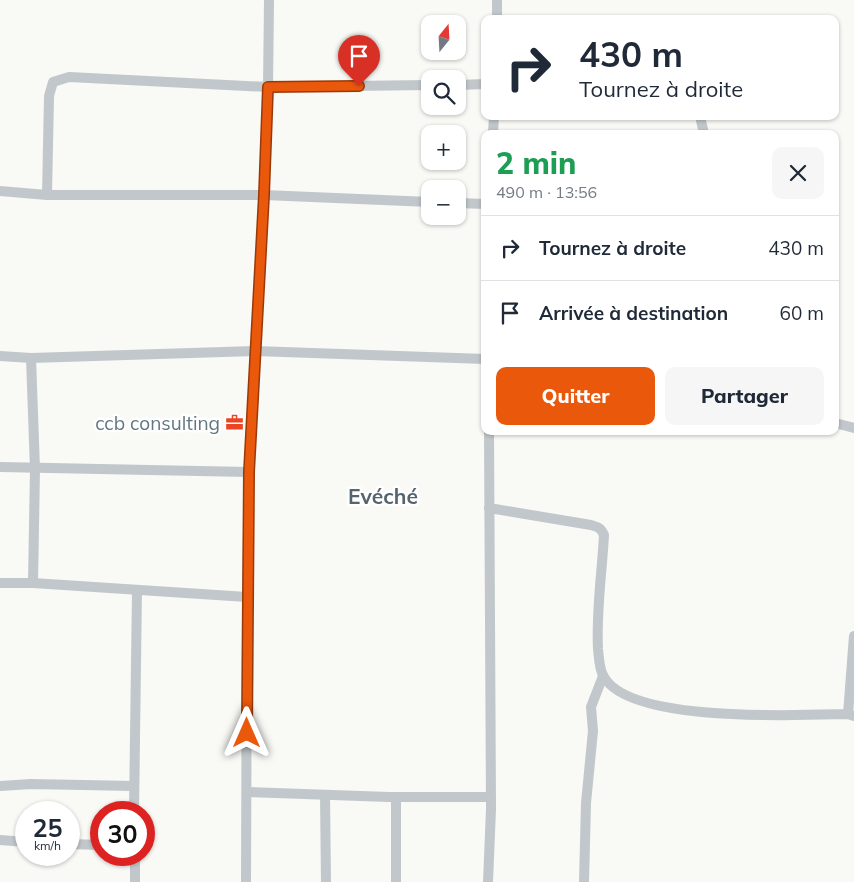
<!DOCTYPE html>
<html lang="fr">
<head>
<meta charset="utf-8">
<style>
  :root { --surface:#fff; --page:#f6f6f7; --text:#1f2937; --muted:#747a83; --line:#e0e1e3; --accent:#ea580c }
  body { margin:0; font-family:Mulish,sans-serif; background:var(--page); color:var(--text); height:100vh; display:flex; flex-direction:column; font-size:19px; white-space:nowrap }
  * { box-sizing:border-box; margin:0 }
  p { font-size:16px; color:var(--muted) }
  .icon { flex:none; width:28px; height:28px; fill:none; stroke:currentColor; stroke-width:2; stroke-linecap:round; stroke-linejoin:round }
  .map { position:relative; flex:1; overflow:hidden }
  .details { position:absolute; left:481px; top:130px; width:358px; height:305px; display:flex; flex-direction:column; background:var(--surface); border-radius:10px; box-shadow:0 1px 4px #0004 }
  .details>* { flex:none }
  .banner { position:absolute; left:481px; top:15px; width:358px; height:105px; border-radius:10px; box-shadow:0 1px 4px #0004; background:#fff; color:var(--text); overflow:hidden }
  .needle { width:32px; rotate:18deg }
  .tools { position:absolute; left:421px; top:15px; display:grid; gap:10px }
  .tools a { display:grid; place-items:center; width:45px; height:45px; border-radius:10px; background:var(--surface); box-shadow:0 1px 4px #0004; font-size:25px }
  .speed { position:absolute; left:15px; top:801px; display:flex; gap:10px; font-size:25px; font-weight:700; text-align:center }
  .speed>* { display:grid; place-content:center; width:65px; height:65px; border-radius:50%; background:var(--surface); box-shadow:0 1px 4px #0004; line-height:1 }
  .speed small { font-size:12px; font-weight:400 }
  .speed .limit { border:8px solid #d22; background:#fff; color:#111 }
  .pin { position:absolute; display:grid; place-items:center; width:42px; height:42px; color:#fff; margin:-51px -21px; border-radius:50% 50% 50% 0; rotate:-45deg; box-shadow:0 0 5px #0007 }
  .pin .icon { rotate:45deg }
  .me { position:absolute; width:55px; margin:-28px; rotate:0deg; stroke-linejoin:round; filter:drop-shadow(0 0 4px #0008) }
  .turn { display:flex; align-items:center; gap:18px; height:105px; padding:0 15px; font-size:22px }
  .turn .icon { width:65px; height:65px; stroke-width:2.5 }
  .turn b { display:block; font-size:35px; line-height:42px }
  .round { display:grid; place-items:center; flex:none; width:52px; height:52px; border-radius:10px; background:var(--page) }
  .head { display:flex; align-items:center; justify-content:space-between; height:85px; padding:0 15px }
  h1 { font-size:30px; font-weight:800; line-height:38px; color:#1e9e55 }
  .button { display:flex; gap:10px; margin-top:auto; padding:10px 15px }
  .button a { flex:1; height:58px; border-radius:10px; background:var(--accent); color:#fff; font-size:20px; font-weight:800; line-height:58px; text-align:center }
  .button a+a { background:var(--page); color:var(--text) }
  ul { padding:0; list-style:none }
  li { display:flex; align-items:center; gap:15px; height:65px; padding:0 15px; border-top:1px solid var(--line) }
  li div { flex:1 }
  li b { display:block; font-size:19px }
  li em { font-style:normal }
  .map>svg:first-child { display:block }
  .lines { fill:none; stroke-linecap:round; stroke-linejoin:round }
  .minor { stroke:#c1c7ca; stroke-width:10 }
  .route-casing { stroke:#983908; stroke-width:12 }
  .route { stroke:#ea580c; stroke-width:9 }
  .labels { text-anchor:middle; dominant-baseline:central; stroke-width:5; stroke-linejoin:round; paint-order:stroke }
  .poi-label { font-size:19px; fill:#627782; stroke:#fff; text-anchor:end }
  .quarter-label { font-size:21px; font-weight:bold; fill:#55646d; stroke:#fff }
</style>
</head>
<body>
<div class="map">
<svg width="854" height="882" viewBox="0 0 854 882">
  <rect width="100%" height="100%" fill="#f9f9f6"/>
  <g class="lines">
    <g class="minor">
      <polyline points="497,19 497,0"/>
      <polyline points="458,85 485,84"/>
      <polyline points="700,116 704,134"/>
      <polyline points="493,134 494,116"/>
      <polyline points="0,191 47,195 264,195 430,202"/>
      <polyline points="47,195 49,96 53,82 69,77 268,87 430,85"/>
      <polyline points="458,203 485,204"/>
      <polyline points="0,356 31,358 255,351 485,359"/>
      <polyline points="31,358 35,469 33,583"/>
      <polyline points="835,423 854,428"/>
      <polyline points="0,467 249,472"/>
      <path d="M489,508l102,17c7,2 10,3 13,10 -2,38 -8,76 -6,114 1,8 1,19 5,26 23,49 197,40 245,39l6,2"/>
      <polyline points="0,583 33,583 247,597"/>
      <polyline points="848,714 854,636"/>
      <polyline points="0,786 31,784 134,786"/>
      <polyline points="247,792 389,797 491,797"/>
      <polyline points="325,795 326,882"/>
      <polyline points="396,797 396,882"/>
      <polyline points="134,812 137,590"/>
      <polyline points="0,840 26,842"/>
      <polyline points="69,844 101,845"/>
      <polyline points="135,855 135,882"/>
      <polyline points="246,882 247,597 249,472 264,195 268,87 269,0"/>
      <polyline points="488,882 491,809 489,431"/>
      <polyline points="584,882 586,803 593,731 591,707 603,676"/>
    </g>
  </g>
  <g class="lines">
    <defs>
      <polyline id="route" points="247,733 249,472 264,195 268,87 359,86"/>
    </defs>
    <use href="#route" class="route-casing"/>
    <use href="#route" class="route"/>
  </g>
  <defs>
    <symbol id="office-bare" viewBox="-9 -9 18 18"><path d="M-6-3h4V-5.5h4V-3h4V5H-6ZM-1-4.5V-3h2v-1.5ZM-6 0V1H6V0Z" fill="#eb4524" stroke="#fff" stroke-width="2.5" paint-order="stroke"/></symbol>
  </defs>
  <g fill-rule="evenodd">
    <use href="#office-bare" x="222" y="410" width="25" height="25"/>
  </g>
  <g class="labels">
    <g class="poi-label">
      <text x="220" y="423">ccb consulting</text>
    </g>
    <g class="quarter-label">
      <text x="383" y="496">Evéché</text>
    </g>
  </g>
</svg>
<div class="tools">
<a><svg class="needle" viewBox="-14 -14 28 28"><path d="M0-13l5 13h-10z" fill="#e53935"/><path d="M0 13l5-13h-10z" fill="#747a83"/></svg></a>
<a><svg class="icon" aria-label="search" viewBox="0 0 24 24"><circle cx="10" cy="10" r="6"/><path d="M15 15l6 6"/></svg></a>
<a>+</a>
<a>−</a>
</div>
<div class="speed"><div>25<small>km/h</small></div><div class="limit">30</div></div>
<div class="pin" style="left:359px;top:86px;background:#d93025"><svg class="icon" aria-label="arrive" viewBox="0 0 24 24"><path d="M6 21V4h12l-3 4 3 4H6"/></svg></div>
<svg class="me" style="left:247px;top:733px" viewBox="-20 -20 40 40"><path d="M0-17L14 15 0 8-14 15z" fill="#ea580c" stroke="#fff" stroke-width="4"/></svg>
<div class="banner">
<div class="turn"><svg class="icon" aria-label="right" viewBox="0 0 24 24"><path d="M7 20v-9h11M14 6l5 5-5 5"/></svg><div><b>430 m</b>Tournez à droite</div></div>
</div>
<section class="details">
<div class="head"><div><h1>2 min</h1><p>490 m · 13:56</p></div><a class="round"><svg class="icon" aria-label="close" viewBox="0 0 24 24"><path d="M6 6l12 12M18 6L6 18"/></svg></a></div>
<ul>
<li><svg class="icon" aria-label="right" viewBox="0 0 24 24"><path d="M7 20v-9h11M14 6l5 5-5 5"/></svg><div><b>Tournez à droite</b></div><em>430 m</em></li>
<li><svg class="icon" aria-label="arrive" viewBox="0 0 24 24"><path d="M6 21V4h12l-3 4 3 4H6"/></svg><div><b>Arrivée à destination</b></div><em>60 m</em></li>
</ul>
<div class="button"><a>Quitter</a><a>Partager</a></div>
</section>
</div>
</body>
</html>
